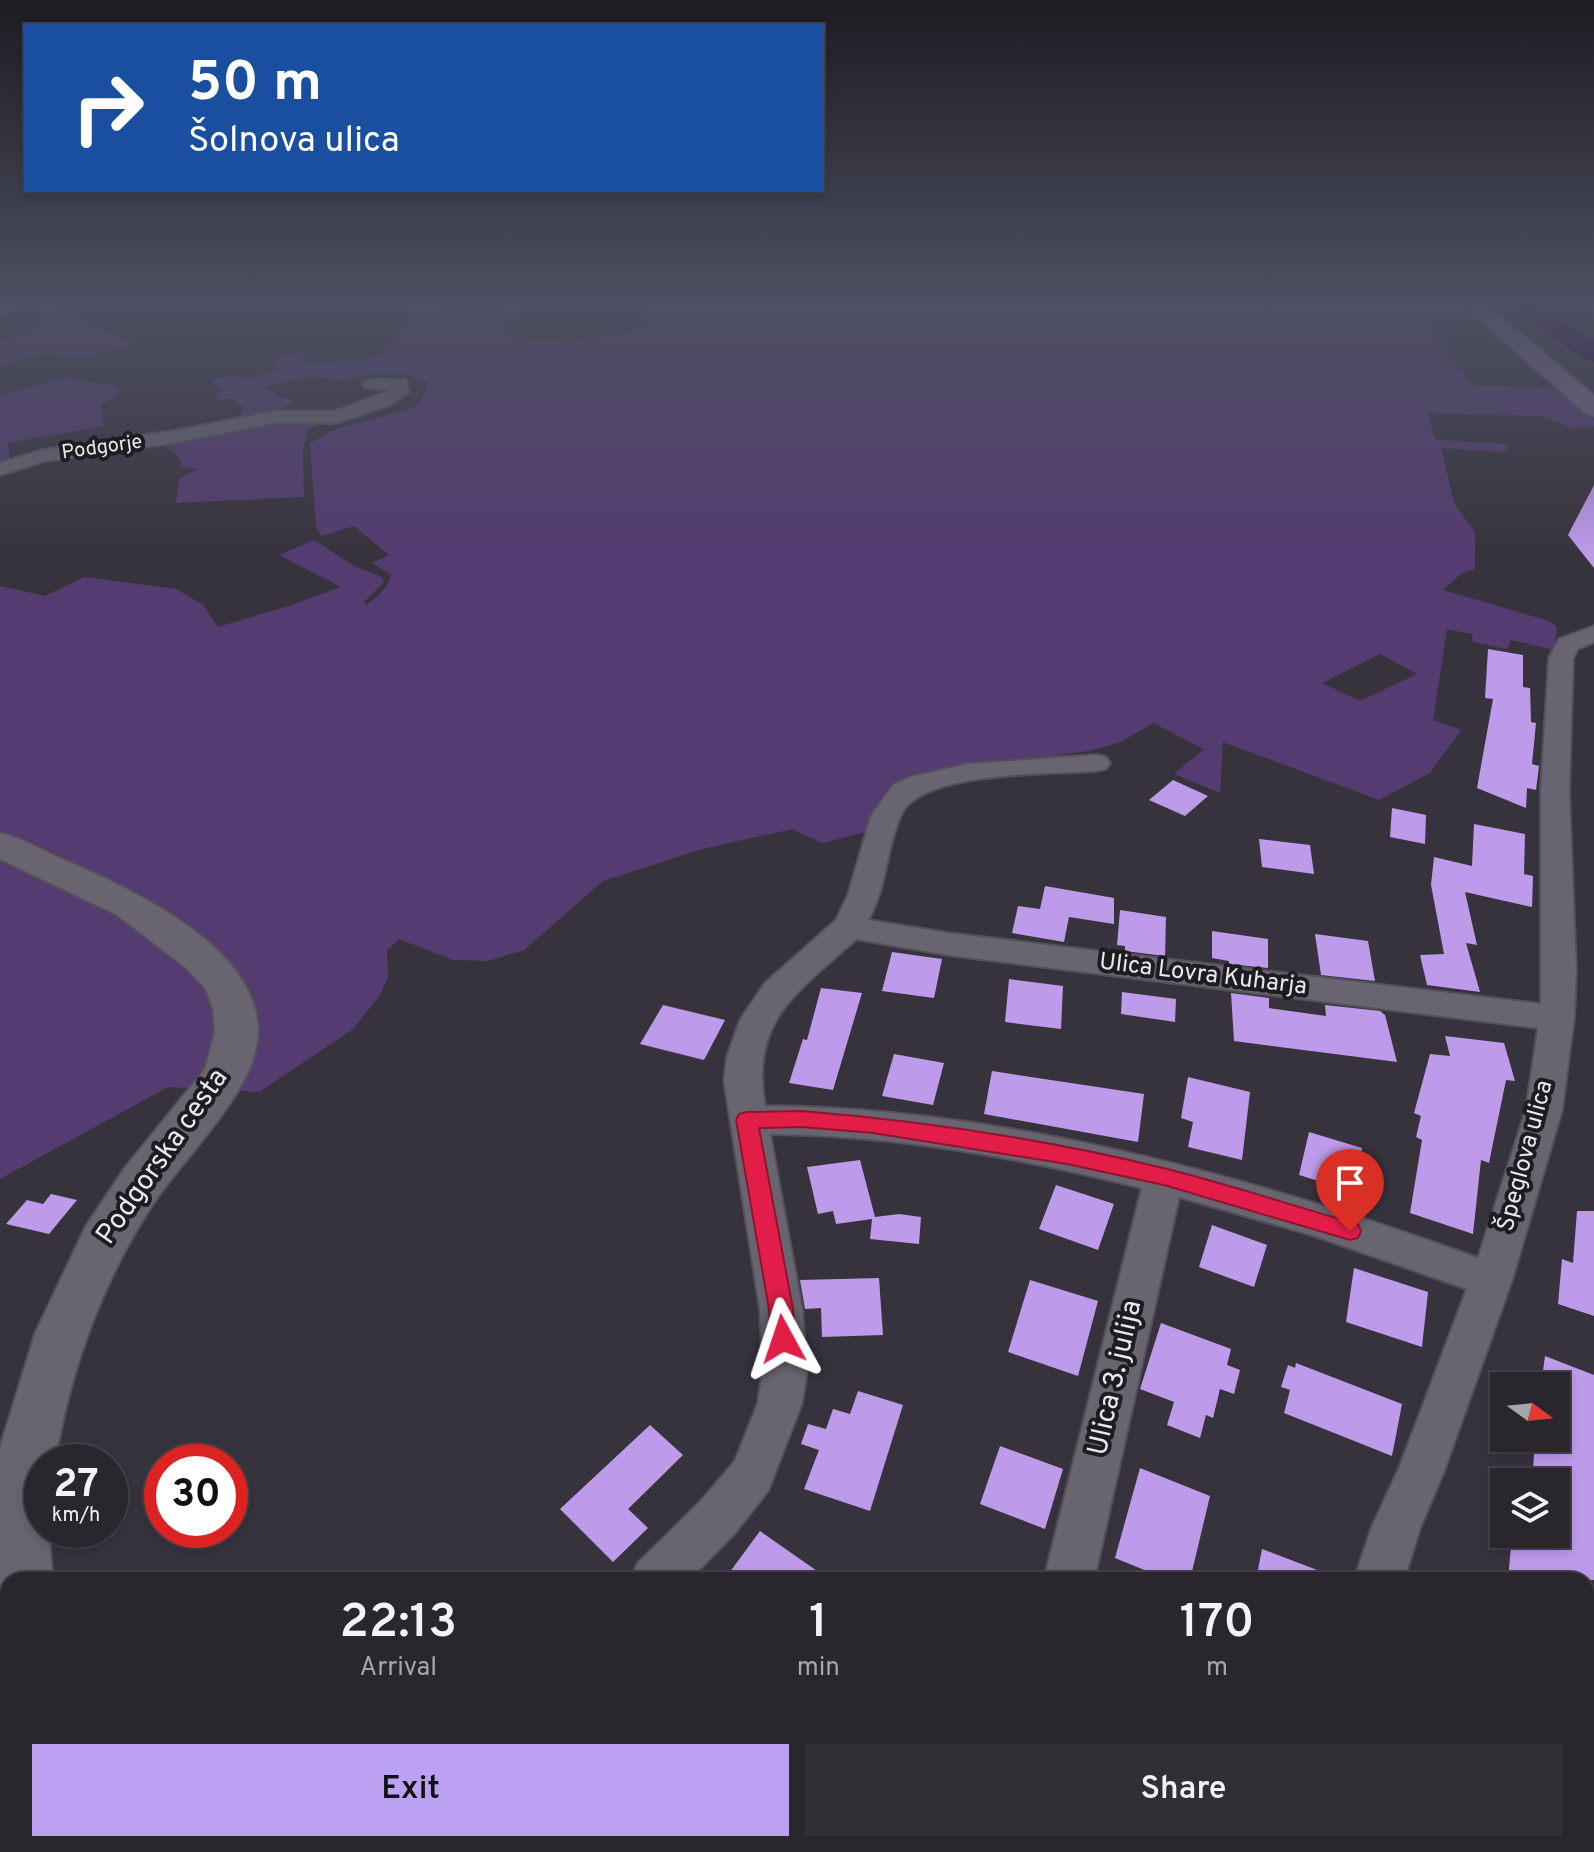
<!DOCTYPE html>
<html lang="en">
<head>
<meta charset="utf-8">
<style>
  :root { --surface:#29262e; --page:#312e36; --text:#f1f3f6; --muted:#a5a5aa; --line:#45434a; --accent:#bca0f2 }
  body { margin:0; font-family:Overpass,sans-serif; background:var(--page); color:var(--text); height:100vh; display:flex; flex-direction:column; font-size:30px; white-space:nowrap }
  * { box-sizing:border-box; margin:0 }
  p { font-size:26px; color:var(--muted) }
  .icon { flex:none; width:44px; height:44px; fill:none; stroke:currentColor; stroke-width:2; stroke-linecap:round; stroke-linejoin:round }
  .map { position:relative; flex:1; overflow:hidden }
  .drawer { position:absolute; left:0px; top:1572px; width:1594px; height:280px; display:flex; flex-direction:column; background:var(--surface); border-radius:24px 24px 0 0; box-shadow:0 4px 12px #0003,0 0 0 2px var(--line) }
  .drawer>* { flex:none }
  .top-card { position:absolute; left:24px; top:24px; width:800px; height:168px; border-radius:0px; box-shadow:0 4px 12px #0003,0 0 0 2px var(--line); background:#1a4fa0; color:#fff; overflow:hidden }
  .needle { width:52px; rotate:105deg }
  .tools { position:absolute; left:1490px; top:1372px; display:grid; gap:16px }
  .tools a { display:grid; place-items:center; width:80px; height:80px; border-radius:0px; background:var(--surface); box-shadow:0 4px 12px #0003,0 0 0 2px var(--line); font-size:40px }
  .speed { position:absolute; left:24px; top:1444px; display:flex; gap:16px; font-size:40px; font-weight:700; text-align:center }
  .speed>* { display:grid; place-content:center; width:104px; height:104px; border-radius:50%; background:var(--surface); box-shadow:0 4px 12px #0003,0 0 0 2px var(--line); line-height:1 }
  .speed small { font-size:20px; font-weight:400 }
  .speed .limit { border:12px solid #d22; background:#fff; color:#111 }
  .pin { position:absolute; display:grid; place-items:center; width:68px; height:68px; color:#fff; margin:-82px -34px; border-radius:50% 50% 50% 0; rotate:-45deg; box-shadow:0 0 8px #0007 }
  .pin .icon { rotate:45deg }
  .me { position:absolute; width:88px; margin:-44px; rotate:355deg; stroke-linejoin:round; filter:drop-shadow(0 0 6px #0008) }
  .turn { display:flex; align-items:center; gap:28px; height:168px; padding:0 32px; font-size:36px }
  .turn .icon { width:104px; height:104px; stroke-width:2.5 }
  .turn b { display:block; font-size:56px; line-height:68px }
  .eta { display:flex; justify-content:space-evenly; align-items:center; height:136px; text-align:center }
  .eta b { font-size:48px; font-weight:600; line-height:56px }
  .button { display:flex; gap:16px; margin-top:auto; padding:16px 32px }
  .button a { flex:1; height:92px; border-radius:0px; background:var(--accent); color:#111; font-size:32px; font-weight:600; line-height:92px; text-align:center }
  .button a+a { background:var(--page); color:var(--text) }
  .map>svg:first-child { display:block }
  .green { fill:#543c71; fill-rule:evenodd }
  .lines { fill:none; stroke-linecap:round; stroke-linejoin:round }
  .river { fill:#290148; fill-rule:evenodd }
  .building { fill:#bd9bea }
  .minor-casing { stroke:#535059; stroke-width:4 }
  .tertiary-casing { stroke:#535059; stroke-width:4 }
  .secondary-casing { stroke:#535059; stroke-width:4 }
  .minor { fill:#696570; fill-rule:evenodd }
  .tertiary { fill:#696570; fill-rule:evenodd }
  .secondary { fill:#78698c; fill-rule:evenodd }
  .route { fill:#e11d48; stroke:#92132f; stroke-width:2 }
  .labels { text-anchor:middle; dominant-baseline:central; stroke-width:8; stroke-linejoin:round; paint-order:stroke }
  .far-street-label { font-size:20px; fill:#eae8ee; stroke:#1d1c20 }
  .street-label { font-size:24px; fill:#eae8ee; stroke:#1d1c20 }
  .near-street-label { font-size:28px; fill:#eae8ee; stroke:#1d1c20 }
</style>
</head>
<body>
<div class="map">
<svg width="1594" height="1852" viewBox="0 0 1594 1852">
  <rect width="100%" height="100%" fill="#37333d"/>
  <g class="green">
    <path d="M47,298l34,21 52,25 -49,13c-11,-5 -19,3 -33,-4l-51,12v-24l31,-9 -6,-4 28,-7 -32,-15z"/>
    <path d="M384,298h42l3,3 17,1 3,8 25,2 47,-13 13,1 -31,28c5,5 9,9 15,11 27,5 109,-1 130,-17l-15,-12 19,-12h800l28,23 -49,1 5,15 36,48 84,3 38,32v7l-22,1 -30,-12 -114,-3 6,24 5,3 65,4 5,4 -5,4 -63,-4 13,55 21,30v36l-13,4 -19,17 106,31 8,6 -3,23 -43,-10 -4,9 -34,-7 -1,-8 -25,-5 -14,91 28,10 -31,43 -51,27 -156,-58 -3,51 -46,-19 30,-25 -51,-26 -32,19 -33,9 -144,19 -71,60 -51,13 -30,-14 -90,20 -99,32 -79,69 -37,11 -34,-1 -54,-21 -12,11 1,27 -8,18 -27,34 -94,63 -91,-5 -168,92v-593l45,10 39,-19 92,12 27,16 15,22 71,-21 52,-19 -62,-32 35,-15 40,26 28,11 2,5 -20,20 2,3c12,-9 21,-15 25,-30l-19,-12 17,-8 -35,-29 -33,10 -5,-9 -6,-84 28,-15 75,-20 9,-9 7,-17 -28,-9h-27l-32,7 -31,-4 -46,11 16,11 6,-1 8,5 -32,14 -43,12 -7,-6 30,-8 -3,-4 5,-2 -14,-10 -10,2 -7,-4 8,-7 -12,-8 22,-7 14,5 34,-10 -8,-8 25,-8 12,2 -8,6 1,2c15,2 25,-1 39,-2 19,-2 51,2 53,-24l14,-14 -1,-15zM1380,654l37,20 -57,27 -38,-18z"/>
    <polygon points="65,378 115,385 120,392 101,405 104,426 8,443 11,462 0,467 0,395"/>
    <polygon points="316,421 316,427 308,428 303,450 304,497 176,503 179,479 198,469 177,466 183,464 174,452 155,441 259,422"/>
    <polygon points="0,1575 8,1592 8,1720 0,1725"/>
  </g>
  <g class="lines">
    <polygon class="river" points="1497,298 1527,298 1594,341 1594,361 1584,359"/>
  </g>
  <g class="building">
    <polygon points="1594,485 1594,568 1568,535"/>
    <polygon points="1488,649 1523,655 1523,687 1530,688 1531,722 1536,723 1532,764 1539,766 1536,790 1527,788 1526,808 1477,788 1493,699 1485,698"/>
    <polygon points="1173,780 1208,796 1185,816 1149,800"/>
    <polygon points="1392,808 1426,815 1425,844 1390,837"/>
    <polygon points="1474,824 1525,834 1524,874 1533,876 1532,907 1465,892 1477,945 1466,943 1480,992 1427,985 1420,955 1444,954 1431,885 1434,857 1472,866"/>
    <polygon points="1259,839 1310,845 1314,874 1262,867"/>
    <polygon points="1045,886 1114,898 1114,924 1069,917 1064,942 1012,933 1018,906 1040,909"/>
    <polygon points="1120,910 1166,917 1165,956 1125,951 1125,946 1117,945"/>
    <polygon points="1212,931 1268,939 1268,968 1229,964 1229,961 1212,958"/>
    <polygon points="1315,934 1368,941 1375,981 1321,975"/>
    <polygon points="892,952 942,959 934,998 882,991"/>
    <polygon points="1009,979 1063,986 1061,1029 1005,1022"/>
    <polygon points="821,988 862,993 833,1090 789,1083 803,1039 807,1040"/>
    <polygon points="1122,992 1176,999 1175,1022 1121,1014"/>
    <polygon points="1231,993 1269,998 1269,1008 1326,1016 1325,1005 1380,1011 1385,1015 1397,1062 1234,1041"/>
    <polygon points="663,1005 725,1020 704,1060 640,1044"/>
    <polygon points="1445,1036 1504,1043 1515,1081 1506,1080 1489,1163 1481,1160 1473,1234 1410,1213 1422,1140 1416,1137 1421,1116 1414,1113 1430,1054 1450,1056"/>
    <polygon points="894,1054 944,1063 933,1105 882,1096"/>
    <polygon points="992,1071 1144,1094 1138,1142 984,1114"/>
    <polygon points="1188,1077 1250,1092 1242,1160 1188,1147 1193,1122 1181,1118"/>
    <polygon points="1309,1132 1362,1148 1354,1192 1299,1175"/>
    <polygon points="860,1160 875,1217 899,1214 921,1217 919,1244 870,1239 872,1219 836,1224 833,1211 818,1214 807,1167"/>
    <polygon points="1056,1185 1114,1204 1098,1250 1039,1229"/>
    <polygon points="51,1194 77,1200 49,1234 6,1224 27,1200 43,1204"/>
    <polygon points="1577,1211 1594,1211 1594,1316 1558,1304 1562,1259 1573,1263"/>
    <polygon points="1212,1225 1267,1245 1254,1287 1199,1267"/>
    <polygon points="1354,1268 1428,1292 1422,1347 1346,1322"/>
    <polygon points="879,1278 883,1335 822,1337 821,1308 805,1309 800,1280"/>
    <polygon points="1030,1280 1098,1301 1078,1376 1008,1352"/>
    <polygon points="1161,1323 1231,1349 1227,1365 1240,1370 1234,1394 1220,1389 1213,1418 1206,1415 1200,1438 1167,1425 1174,1402 1140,1389"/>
    <polygon points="1545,1356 1594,1375 1594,1580 1508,1580 1512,1534 1556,1534 1556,1482 1532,1482 1535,1442 1556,1449 1556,1386 1541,1386"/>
    <polygon points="1296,1363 1402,1404 1392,1456 1284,1413 1290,1390 1281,1387 1288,1365 1295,1368"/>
    <polygon points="858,1391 903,1405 870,1511 804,1489 819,1450 801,1444 808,1424 826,1429 833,1409 850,1414"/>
    <polygon points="650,1425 683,1455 628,1509 648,1528 613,1562 560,1509"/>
    <polygon points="1000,1446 1063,1469 1045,1529 980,1504"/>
    <polygon points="1140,1468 1210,1496 1190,1580 1169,1580 1115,1558"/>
    <polygon points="760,1531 830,1580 724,1580"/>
    <polygon points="1262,1549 1338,1578 1338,1580 1256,1580"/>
  </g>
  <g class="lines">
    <defs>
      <g id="minor">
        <polygon points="1572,298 1594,300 1594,312"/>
        <polygon points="371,379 406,380 409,392 390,405 337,423 275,423 173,443 45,461 0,475 0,463 42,450 173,431 275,411 335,411 391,390 365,388 362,384"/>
        <path d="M1594,626v16l-16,7 -5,9 -4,133 7,180 -2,47 -12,92 -50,170 -68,191 -24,57 -16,52h-50l18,-53 28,-61 67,-177 -155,-54 -133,-38 -85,383h-50l98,-392c-121,-30 -247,-53 -372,-54l32,175 5,60 -5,34 -34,88 -34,43 -45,46h-59l8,-17 62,-61 35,-41 23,-58 5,-34 -3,-60 -36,-229 3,-23 13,-37 25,-37 71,-63 12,-25 23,-79 22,-31 17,-8 58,-13 128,-9 10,2 4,6 -4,6 -10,2c-44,3 -176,0 -195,44 -15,33 -14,73 -33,105l80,13 593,71v-213l8,-133 10,-19zM856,939l92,16 590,73 -12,82 -48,148c-222,-80 -476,-151 -713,-152 -16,-87 35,-115 91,-167z"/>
        <polygon points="360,1844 421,1844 418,1852 357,1852"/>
        <polygon points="960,1844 1017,1844 1014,1852 957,1852"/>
        <rect x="1334" y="1844" width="56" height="8"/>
      </g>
      <g id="tertiary">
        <polygon points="13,298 43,298 40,302 0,315 0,303"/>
        <path d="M0,833c23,5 45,19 67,28 70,31 213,95 188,192 -12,47 -69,104 -98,145 -53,78 -87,171 -102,264h-13v68h6l5,50h-45v25l-8,-4v-153l35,-114 51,-108 38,-57 81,-100 10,-37 -2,-23 -7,-20 -21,-22 -68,-52 -117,-56z"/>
        <polygon points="140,1844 210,1844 212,1852 142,1852"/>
      </g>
      <polygon id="secondary" points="1455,298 1479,298 1594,395 1594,416 1585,413"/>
    </defs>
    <use href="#minor" class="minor-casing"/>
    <use href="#tertiary" class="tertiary-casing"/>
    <use href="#secondary" class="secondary-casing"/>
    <use href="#minor" class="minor"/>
    <use href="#tertiary" class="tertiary"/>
    <use href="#secondary" class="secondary"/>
  </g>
  <linearGradient id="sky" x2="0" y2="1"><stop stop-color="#1e1c22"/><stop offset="0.54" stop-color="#4d5062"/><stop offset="1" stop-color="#4d5062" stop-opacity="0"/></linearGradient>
  <rect width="1594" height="557" fill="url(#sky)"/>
  <path class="route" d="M802,1111c121,10 243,28 361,57 62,15 124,36 187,54l8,2 3,7 -3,7 -8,2 -186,-55 -97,-21 -194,-31 -71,-6 -43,1 34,181 2,30 -3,7 -9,4 -9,-4 -3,-7 -2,-30 -33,-189 3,-6 8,-2z"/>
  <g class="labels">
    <g class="far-street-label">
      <text transform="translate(102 448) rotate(-8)">Podgorje</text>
    </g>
    <g class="street-label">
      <text transform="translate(1203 975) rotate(7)">Ulica Lovra Kuharja</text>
      <text transform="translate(1526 1156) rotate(-75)">Špeglova ulica</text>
    </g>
    <g class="near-street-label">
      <text transform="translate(163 1157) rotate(-55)">Podgorska cesta</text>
      <text transform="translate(1116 1378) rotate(-77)">Ulica 3. julija</text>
    </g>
  </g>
</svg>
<div class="tools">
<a><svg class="needle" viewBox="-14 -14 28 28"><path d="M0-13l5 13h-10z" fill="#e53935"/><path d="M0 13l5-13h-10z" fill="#a5a5aa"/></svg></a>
<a><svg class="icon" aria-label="layers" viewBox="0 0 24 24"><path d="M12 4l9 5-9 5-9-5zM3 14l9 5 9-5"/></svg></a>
</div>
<div class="speed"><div>27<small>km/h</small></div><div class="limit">30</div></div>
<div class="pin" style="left:1350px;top:1231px;background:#d93025"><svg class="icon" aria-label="arrive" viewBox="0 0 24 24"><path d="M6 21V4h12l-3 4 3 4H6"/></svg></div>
<svg class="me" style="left:783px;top:1339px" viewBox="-20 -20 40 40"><path d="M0-17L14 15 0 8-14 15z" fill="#e11d48" stroke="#fff" stroke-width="4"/></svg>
<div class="top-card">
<div class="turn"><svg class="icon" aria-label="right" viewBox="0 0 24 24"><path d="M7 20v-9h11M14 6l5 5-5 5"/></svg><div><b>50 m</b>Šolnova ulica</div></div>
</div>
<section class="drawer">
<div class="eta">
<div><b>22:13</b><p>Arrival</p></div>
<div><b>1</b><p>min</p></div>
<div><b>170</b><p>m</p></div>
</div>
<div class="button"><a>Exit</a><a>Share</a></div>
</section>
</div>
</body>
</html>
